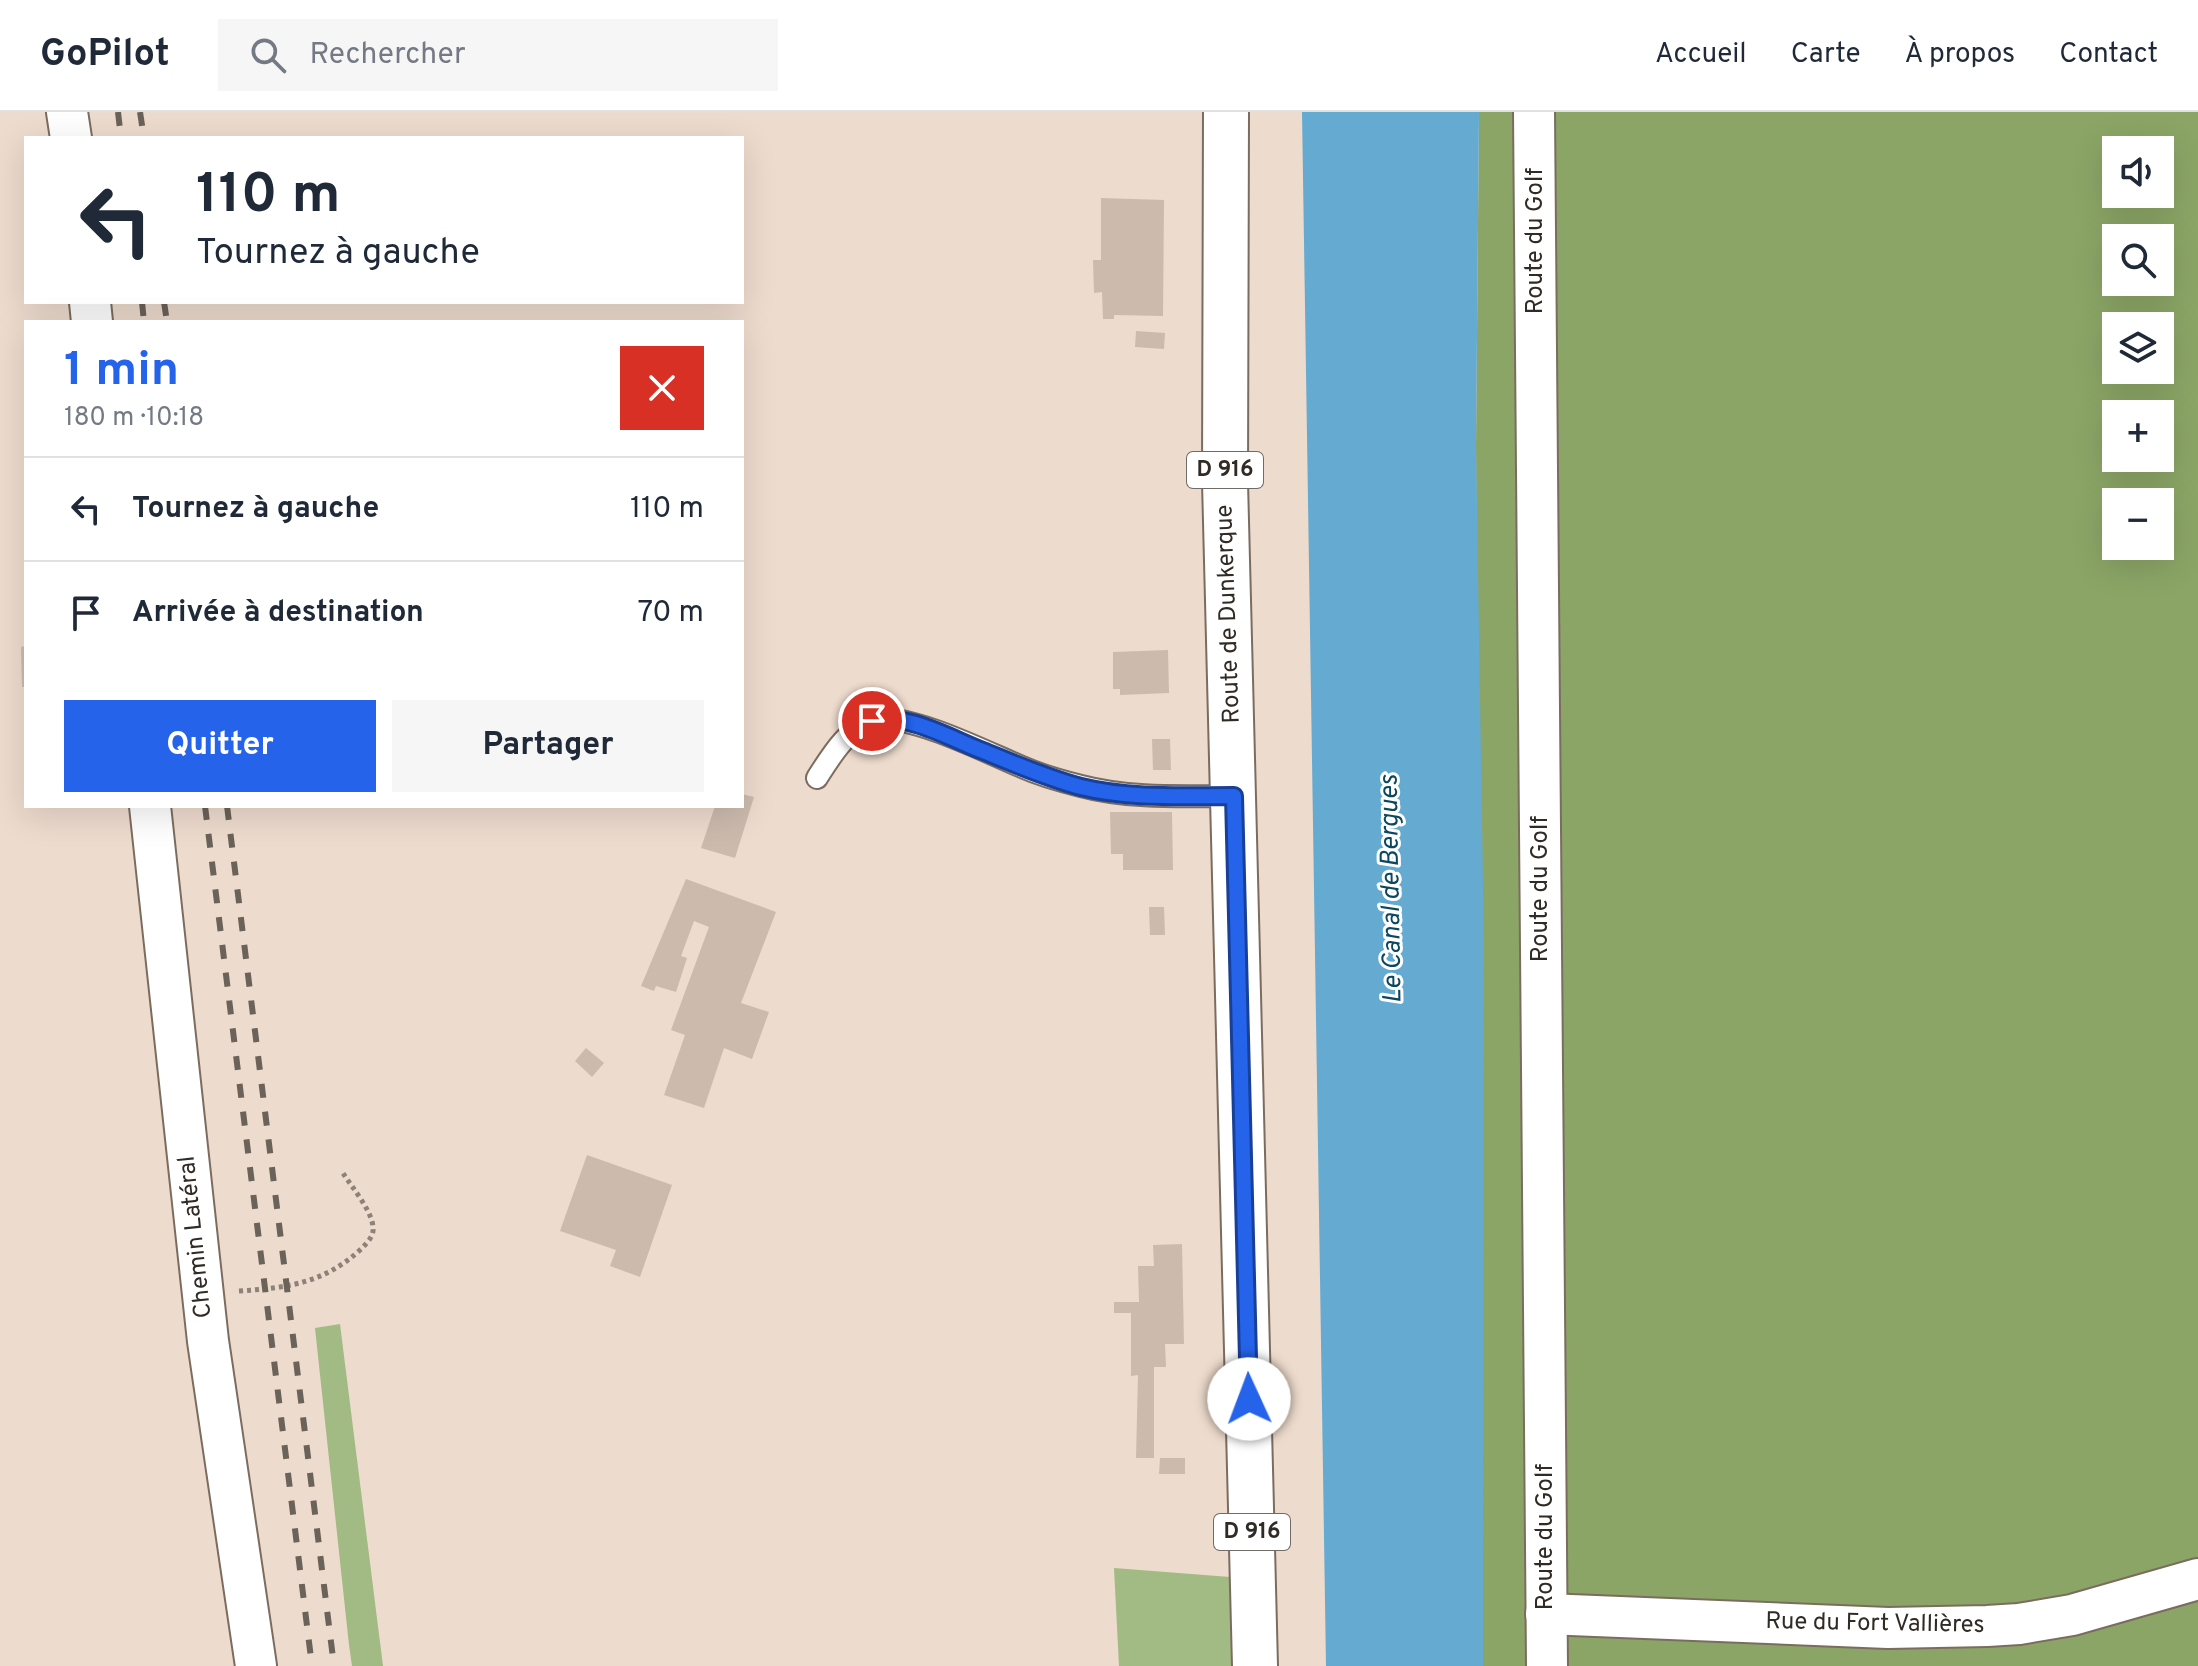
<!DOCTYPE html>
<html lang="fr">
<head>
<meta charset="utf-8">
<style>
  :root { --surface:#fff; --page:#f6f6f7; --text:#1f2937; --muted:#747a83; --line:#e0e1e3; --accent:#2563eb }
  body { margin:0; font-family:Overpass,sans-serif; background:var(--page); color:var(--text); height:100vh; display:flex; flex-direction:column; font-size:30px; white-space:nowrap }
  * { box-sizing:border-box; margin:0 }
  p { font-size:26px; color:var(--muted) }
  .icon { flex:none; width:44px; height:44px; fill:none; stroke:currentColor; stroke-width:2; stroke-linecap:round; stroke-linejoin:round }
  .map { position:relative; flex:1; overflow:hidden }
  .drawer { position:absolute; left:24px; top:208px; width:720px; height:488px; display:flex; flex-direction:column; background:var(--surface); border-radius:0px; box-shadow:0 8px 32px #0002 }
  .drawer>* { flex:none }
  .banner { position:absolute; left:24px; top:24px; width:720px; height:168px; border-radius:0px; box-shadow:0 8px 32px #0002; background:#fff; color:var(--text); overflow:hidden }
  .buttons { position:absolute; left:2102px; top:24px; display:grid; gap:16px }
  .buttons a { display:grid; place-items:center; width:72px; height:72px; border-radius:0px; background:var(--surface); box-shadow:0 8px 32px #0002; font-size:40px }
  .pin { position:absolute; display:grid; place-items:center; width:68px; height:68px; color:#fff; margin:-34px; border:4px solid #fff; border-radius:50%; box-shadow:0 2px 8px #0007 }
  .me { position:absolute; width:88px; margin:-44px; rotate:358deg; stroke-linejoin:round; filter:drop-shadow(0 0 6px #0008) }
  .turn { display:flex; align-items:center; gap:28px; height:168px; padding:0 40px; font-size:36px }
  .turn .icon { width:104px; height:104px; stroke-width:2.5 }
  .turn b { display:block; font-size:56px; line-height:68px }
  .round { display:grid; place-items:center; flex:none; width:84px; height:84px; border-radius:0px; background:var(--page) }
  .headline { display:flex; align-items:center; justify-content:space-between; height:136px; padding:0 40px }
  h1 { font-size:48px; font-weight:700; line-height:60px; color:var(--accent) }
  .button { display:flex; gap:16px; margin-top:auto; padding:16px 40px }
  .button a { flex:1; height:92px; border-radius:0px; background:var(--accent); color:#fff; font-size:32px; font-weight:700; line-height:92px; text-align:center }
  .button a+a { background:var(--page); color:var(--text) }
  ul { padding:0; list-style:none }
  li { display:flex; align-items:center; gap:24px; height:104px; padding:0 40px; border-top:2px solid var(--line) }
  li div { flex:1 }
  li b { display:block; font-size:30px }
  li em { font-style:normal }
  header { display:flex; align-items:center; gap:48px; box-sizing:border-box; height:112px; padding:0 40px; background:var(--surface); border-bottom:2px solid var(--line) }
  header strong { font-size:38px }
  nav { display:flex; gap:44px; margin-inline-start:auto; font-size:28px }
  .search { width:560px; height:72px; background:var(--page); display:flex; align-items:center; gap:20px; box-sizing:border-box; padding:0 28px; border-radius:0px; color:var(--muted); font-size:30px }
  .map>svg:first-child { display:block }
  .green { fill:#a2ba83 }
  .forest { fill:#8ba566; fill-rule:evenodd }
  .water { fill:#64aad1 }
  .building { fill:#ccbaad }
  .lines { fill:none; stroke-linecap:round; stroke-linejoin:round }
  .service-casing { stroke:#7c6c60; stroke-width:24 }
  .minor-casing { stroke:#7c6c60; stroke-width:44 }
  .primary-casing { stroke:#7c6c60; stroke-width:48 }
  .path { stroke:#8e8278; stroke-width:5; stroke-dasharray:4 4; stroke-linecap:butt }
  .service { stroke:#fff; stroke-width:20 }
  .minor { stroke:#fff; stroke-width:40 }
  .primary { stroke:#fff; stroke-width:44 }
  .rail { stroke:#6b6259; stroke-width:6; stroke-dasharray:14 14; stroke-linecap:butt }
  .route-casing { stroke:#184099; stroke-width:20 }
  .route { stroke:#2563eb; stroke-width:14 }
  .labels { text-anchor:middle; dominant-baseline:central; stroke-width:6; stroke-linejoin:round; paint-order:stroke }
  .shield { fill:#fff; stroke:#6f6b66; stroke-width:2 }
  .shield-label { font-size:22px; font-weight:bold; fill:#312b25 }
  .street-label { font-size:24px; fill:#312b25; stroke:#fff }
  .water-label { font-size:26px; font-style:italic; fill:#0b4761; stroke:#fff }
</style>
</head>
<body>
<header>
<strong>GoPilot</strong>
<div class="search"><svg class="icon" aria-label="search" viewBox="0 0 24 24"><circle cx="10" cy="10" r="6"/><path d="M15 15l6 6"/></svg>Rechercher</div>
<nav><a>Accueil</a><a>Carte</a><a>À propos</a><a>Contact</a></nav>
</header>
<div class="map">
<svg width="2198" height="1554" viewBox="0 0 2198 1554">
  <rect width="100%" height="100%" fill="#eddbcd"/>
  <g class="green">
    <polygon points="340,1212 383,1554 352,1554 349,1533 315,1216"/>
    <polygon points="1114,1456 1230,1465 1233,1554 1119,1554"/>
  </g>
  <path class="forest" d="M1479,0h719v1554h-715l-7,-1220zM2116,38h44v44h-44zM2116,126h44v44h-44zM2116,214h44v44h-44zM2116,302h44v44h-44zM2116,390h44v44h-44z"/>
  <polygon class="water" points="1302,0 1479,0 1476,334 1484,836 1483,1554 1326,1554"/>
  <g class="building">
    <polygon points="1101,86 1164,88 1163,204 1114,203 1114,207 1103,207 1102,180 1094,181 1093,148 1101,148"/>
    <polygon points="1136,219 1165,221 1164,237 1135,235"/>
    <polygon points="26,534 26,575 22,575 21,535"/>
    <polygon points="1168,538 1169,581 1120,583 1120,577 1113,577 1113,540"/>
    <polygon points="1152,627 1170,627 1171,658 1153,658"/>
    <polygon points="742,682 754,685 735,746 701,736 715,694 742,694"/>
    <polygon points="1110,700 1172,700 1173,758 1123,758 1123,742 1111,742"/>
    <polygon points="686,767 776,800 741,891 769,900 752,947 724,936 704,996 664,983 685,923 671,918 709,815 694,809 681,844 687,846 676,880 656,874 654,879 641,874"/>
    <polygon points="1149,795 1164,795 1165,823 1150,823"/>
    <polygon points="586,936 604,951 592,965 575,949"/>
    <polygon points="587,1043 672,1073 640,1165 610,1154 616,1138 560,1119"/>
    <polygon points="1182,1132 1184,1232 1165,1232 1166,1255 1154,1255 1154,1346 1136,1346 1138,1263 1131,1264 1131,1201 1114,1201 1114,1190 1139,1190 1138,1154 1154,1154 1153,1133"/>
    <polygon points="1160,1346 1185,1346 1185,1362 1159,1362"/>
  </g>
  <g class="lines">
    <defs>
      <path id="service" d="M817,666c14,-22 32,-53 60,-58 35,-6 111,33 145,47 18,8 39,14 59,19 49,13 102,10 153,10"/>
      <g id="minor">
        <polyline points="67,0 71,26"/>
        <polyline points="1534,0 1547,1554"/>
        <polyline points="90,190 92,210"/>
        <polyline points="150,694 208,1229 256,1554"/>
        <polyline points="1546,1502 1888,1516 1987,1514 2019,1512 2072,1503 2198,1467"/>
      </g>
      <polyline id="primary" points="1226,0 1225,370 1255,1554"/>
    </defs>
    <use href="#service" class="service-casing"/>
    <use href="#minor" class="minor-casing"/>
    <use href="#primary" class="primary-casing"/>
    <path class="path" d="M239,1179c48,-3 86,-8 122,-42 6,-6 13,-13 12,-21 0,-16 -22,-42 -30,-55"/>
    <use href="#service" class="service"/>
    <use href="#minor" class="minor"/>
    <use href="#primary" class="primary"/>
    <g class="rail">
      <polyline points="118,0 121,26"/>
      <polyline points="140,0 144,26"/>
      <polyline points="142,190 144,210"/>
      <polyline points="164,190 167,210"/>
      <polyline points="205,694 312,1554"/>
      <polyline points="227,694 334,1554"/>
    </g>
  </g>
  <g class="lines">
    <defs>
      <path id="route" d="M872,609c37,-8 77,17 111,30 32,13 64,27 98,36 49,12 102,9 153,9l15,603"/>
    </defs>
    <use href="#route" class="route-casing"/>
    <use href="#route" class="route"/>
  </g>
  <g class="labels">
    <g class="shield">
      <rect x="1187" y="340" width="76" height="36" rx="6"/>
      <rect x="1214" y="1402" width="76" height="36" rx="6"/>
    </g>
    <g class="shield-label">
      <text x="1225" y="358">D 916</text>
      <text x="1252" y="1420">D 916</text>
    </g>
    <g class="street-label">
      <text transform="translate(1536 129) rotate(-90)">Route du Golf</text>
      <text transform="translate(1229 502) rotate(-92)">Route de Dunkerque</text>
      <text transform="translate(1541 777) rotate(-90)">Route du Golf</text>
      <text transform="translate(196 1125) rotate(-96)">Chemin Latéral</text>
      <text transform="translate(1546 1425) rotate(-90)">Route du Golf</text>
      <text transform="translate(1875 1512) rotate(1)">Rue du Fort Vallières</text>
    </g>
    <g class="water-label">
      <text transform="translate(1392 777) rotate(-91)">Le Canal de Bergues</text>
    </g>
  </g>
</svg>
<div class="buttons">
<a><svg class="icon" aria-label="sound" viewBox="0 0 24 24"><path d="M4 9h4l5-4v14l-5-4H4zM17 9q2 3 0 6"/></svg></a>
<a><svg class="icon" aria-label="search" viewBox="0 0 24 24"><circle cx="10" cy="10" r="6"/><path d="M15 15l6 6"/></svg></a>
<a><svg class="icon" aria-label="layers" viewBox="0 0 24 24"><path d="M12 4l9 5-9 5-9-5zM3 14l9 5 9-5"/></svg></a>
<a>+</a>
<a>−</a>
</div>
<div class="pin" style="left:872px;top:609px;background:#d93025"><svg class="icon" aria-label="arrive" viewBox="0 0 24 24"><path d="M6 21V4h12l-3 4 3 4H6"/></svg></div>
<svg class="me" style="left:1249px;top:1287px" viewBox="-20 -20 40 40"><circle r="19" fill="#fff"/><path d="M0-13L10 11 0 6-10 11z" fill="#2563eb"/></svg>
<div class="banner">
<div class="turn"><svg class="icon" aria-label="left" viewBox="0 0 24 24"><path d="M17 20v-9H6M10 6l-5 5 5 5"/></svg><div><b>110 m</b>Tournez à gauche</div></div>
</div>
<section class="drawer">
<div class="headline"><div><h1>1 min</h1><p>180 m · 10:18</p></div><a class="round" style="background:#d93025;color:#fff"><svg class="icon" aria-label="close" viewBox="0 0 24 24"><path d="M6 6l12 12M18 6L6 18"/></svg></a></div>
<ul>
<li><svg class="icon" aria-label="left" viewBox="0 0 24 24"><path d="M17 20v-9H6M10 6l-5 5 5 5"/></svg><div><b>Tournez à gauche</b></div><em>110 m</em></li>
<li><svg class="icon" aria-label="arrive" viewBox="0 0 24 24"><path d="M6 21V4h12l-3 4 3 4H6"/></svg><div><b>Arrivée à destination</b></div><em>70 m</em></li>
</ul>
<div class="button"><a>Quitter</a><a>Partager</a></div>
</section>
</div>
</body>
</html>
